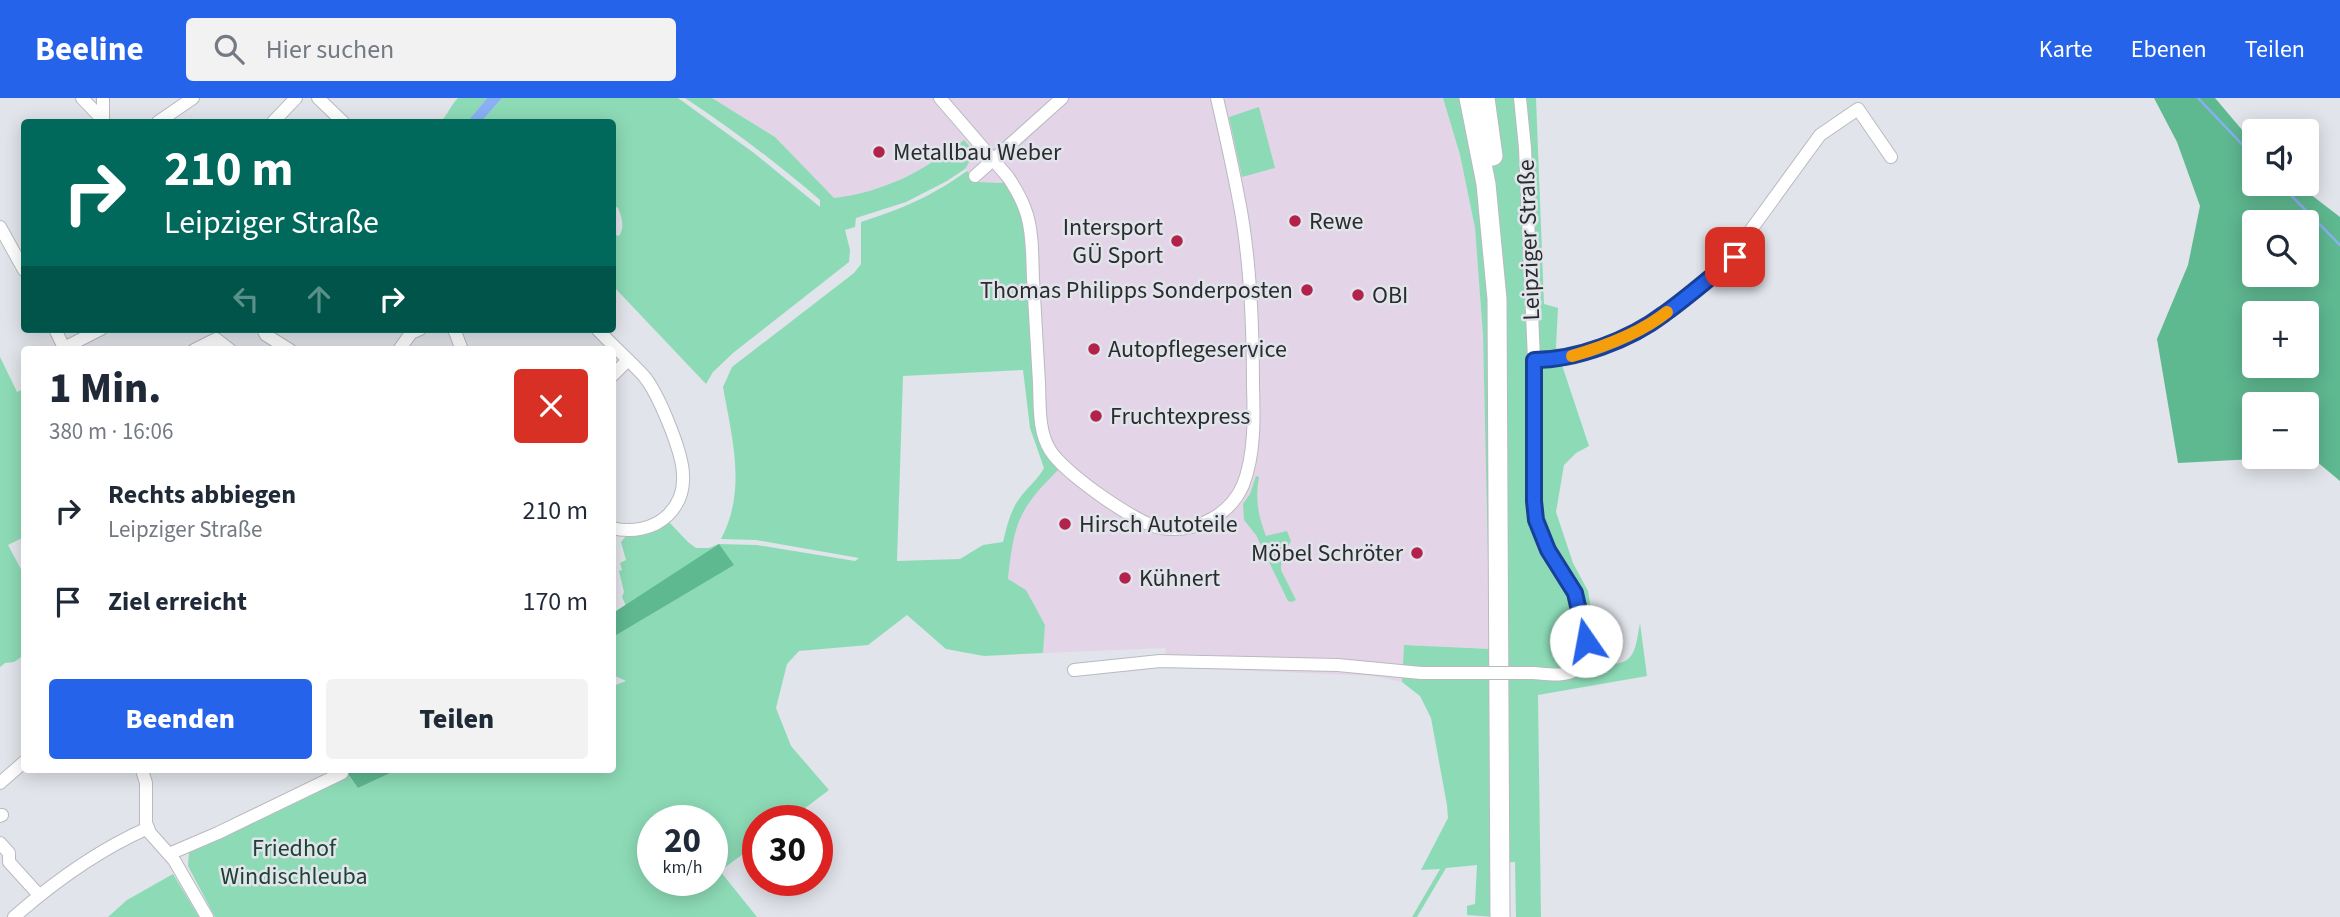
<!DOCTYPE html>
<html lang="de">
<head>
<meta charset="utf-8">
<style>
  :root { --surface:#fff; --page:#f2f2f3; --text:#1f2937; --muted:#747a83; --accent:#2563eb }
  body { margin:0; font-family:"Source Sans 3",sans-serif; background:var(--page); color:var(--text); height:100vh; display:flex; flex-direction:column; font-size:26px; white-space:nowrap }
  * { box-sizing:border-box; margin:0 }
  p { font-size:23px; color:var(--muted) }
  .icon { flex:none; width:38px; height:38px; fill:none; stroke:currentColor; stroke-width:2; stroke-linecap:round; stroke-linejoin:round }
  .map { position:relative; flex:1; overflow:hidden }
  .panel { position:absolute; left:21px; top:248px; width:595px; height:427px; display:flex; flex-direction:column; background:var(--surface); border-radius:7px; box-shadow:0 4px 18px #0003 }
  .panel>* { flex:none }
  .guide { position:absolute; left:21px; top:21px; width:595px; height:214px; border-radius:7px; box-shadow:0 4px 18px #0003; background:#00695c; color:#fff; overflow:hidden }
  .tools { position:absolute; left:2242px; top:21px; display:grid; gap:14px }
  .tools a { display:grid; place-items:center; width:77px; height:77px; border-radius:7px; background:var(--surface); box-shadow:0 4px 18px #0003; font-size:35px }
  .speed { position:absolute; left:637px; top:707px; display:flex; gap:14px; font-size:35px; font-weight:700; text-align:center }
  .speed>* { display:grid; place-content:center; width:91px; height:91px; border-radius:50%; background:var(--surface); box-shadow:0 4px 18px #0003; line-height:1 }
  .speed small { font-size:18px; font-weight:400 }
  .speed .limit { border:10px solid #d22; background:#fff; color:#111 }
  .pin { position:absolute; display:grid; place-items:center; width:60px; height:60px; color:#fff; margin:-30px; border-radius:14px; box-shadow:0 4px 10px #0006 }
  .me { position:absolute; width:77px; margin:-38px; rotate:348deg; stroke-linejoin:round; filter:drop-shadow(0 0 5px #0008) }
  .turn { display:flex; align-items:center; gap:24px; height:147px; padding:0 28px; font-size:32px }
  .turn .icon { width:91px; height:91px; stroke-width:2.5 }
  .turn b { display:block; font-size:49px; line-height:60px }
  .lanes { display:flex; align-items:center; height:66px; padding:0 28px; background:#0003; justify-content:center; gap:35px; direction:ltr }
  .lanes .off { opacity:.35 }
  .round { display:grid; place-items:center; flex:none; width:74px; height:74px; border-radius:7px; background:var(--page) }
  .summary { display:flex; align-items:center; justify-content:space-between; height:119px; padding:0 28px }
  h1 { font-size:42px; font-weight:800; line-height:52px }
  .button { display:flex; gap:14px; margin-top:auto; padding:14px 28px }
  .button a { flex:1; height:80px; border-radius:7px; background:var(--accent); color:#fff; font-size:28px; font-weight:800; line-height:80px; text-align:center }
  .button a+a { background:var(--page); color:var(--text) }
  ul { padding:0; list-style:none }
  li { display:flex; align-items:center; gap:21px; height:91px; padding:0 28px }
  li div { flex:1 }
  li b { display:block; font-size:26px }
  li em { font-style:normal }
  header { display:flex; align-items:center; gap:42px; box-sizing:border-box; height:98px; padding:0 35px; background:var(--accent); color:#fff }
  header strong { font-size:33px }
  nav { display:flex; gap:38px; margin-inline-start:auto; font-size:24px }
  .search { width:490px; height:63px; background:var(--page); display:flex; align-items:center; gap:18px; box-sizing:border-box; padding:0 24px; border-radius:7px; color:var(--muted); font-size:26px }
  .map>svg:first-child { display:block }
  .commercial { fill:#e3d4e7 }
  .green { fill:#8ddbb6; fill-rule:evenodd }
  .forest { fill:#5eb890; fill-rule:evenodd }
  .water { fill:#88b0f3 }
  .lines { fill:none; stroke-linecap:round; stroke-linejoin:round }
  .stream { stroke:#88b0f3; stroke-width:2.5 }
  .minor-casing { stroke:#b8bac0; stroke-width:14 }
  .highway-casing { stroke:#b8bac0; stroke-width:21 }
  .minor { stroke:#fff; stroke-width:12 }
  .highway { stroke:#fff; stroke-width:19 }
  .minor-bridge-casing { stroke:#b8bac0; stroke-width:14; stroke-linecap:butt }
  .minor-bridge { stroke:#fff; stroke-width:12 }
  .route-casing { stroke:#184099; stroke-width:18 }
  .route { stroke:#2563eb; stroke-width:12 }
  .slow { stroke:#f59e0b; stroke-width:12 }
  .poi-dot { fill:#b3224a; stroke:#e1e4ea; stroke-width:2.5 }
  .labels { text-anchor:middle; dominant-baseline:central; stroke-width:5; stroke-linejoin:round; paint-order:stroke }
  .poi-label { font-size:24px; fill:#2b2c2e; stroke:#e1e4ea; text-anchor:start }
  .street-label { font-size:24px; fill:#2b2c2e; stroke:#e1e4ea }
  .park-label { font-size:24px; fill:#1d4433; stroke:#e1e4ea }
</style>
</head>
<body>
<header>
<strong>Beeline</strong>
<div class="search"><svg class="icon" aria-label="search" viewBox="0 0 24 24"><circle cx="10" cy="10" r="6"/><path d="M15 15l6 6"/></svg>Hier suchen</div>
<nav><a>Karte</a><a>Ebenen</a><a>Teilen</a></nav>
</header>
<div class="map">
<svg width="2340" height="819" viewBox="0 0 2340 819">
  <rect width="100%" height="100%" fill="#e1e4ea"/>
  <polygon class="commercial" points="712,0 1443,0 1460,57 1475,130 1483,237 1490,551 1404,547 1402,584 1373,578 1162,569 1166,550 1043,555 1045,526 1008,481 1012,443 1016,429 1024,410 1036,393 1053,365 1002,85 977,84 965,71 970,63 964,42 940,61 885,89 855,98 833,100 775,39"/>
  <g class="green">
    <path d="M458,0h29l-17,21v3h-30c8,-7 10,-16 18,-24z"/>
    <path d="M502,0h176l76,55 66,54v-7c-43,-37 -88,-71 -135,-102h27l63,39 59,61c49,-5 91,-28 130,-58l7,8 -1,13 -5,8 -18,12 -41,21 -50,16 -1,9 -10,3 5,20 -1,12 -116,91 -20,19 -7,12 -92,-97 -1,1v-54l6,2c6,-9 3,-19 -1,-28l-5,-3 -1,-83h-131z"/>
    <path d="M1443,0h93l8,206 14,4 -2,39 33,99 -13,7 -12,12 -8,47 17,51 15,28 10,64 3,8c34,5 34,-12 39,-40l7,53 -109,19 3,222h-25l-1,-55 -21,2v53l-27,-2v-9l8,-2 2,-39 -31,3 -29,49h-5l28,-48 -19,1 27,-52 -1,-13 -16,-87 -11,-22 -18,-14 2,-37 86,4 -7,-314 -8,-107 -15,-73z"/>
    <polygon points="1259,9 1275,70 1242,79 1229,19"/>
    <path d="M967,73l10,11 25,1 3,-2c31,40 21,105 27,153 5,43 14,86 21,129l5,7c-40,40 -44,53 -50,109l18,11 19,35 -2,28 -59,3 -38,-7 -39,-34 -39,30 -69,6 -12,13 -11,44 15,38 38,44 -41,31h-30v22l-38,28 37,46h-542l-27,-51 1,-14 159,-77 10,13 39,-18h215l1,-84 13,-5 -13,-6v-38l120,-72 -15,-20 -92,61 -4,-9 2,-5 -5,-21 3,-1 -2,-7 6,-3 -5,-18 5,-6 18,-2 25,-12 19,20 8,6h13l10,-4 38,1 98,16 4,-3 -103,-18 -35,-1c26,-49 11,-101 2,-152l9,-20 122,-94 7,-9v-42c41,-13 71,-26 106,-51zM1023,272l7,58 14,40c-6,11 -14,17 -22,27 -11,13 -15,30 -19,47l-20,3 -23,14 -63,2 6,-185zM653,723h59v59h-59z"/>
    <polygon points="0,259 17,294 24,291 24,439 8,447 24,477 24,557 14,564 5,565 0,569"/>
    <path d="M1256,378l3,1c-4,23 -1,38 7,59l21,-5 4,10 -3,5h-6l-1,24 15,30 -4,2 -4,-1 -32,-66 -12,-15 -1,-16 7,-10z"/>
    <polygon points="173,776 199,819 108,819 127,802"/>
  </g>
  <g class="forest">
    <path d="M2154,0h61l39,46v40h43l43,33v264l-30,-25h-3l-1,-52h-52v53h37l-113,6 -21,-124 31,-74 12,-59 -23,-64zM2306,124v53h-52v-53zM2306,215v53h-52v-53z"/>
    <polygon points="719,446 734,467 613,539 613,515"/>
    <polygon points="345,672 397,672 358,690"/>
  </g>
  <polygon class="water" points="487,0 502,0 481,24 470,24 469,22"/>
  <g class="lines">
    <g class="stream">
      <polyline points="2198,0 2254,59"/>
      <polyline points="2280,86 2340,147"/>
    </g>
    <defs>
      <g id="minor">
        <polyline points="82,0 103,22 103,0"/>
        <polyline points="318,0 343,24"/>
        <path d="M940,0l68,79c8,12 15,24 19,38 6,20 5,42 6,63 2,35 4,70 6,105 1,22 -1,48 11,67 13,22 86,74 111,78 33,5 68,-11 82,-43 12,-30 11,-68 10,-99 0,-56 -2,-114 -11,-169 -7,-40 -16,-80 -25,-119"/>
        <path d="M1520,0l5,50 9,212v141c2,16 5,31 13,46 8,17 21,30 28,46 7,17 20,65 1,77 -11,7 -29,4 -42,3"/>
        <polyline points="158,24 193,0"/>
        <polyline points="273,24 296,0"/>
        <polyline points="975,78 1062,0"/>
        <polyline points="0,129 24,172"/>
        <polyline points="55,231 65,252"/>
        <polyline points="263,231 266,237 290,252"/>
        <polyline points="454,231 462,252"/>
        <path d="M597,231c15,16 31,30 46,46 15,17 40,78 40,100 1,15 -4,29 -15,40 -14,14 -37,18 -56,13"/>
        <polyline points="64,250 101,231"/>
        <polyline points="194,252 216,241 230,252"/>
        <polyline points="399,252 411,235 420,231"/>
        <path d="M1534,262c62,-1 116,-34 163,-73 12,-9 28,-18 38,-30 4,-5 7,-13 10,-19l75,-103 38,-26 33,48"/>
        <polyline points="612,278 627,263"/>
        <polyline points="1074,572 1160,563 1338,567 1421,575 1474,575"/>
        <polyline points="142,672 146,685 146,725 150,735 174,762 207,819"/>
        <polyline points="0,685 24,664"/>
        <polyline points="0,718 2,717"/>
        <polyline points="0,745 9,755 9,764 39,797"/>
        <polyline points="169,756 218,735 342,675"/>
        <path d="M14,819c41,-36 84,-67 134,-89"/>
      </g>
      <g id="highway">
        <polyline points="1469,0 1486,86 1497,201 1500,819"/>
        <polyline points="1485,0 1493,58"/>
      </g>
    </defs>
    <use href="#minor" class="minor-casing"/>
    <use href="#highway" class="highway-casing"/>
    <use href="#minor" class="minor"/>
    <use href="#highway" class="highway"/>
    <defs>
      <polyline id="minor-bridge" points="1474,575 1534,575"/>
    </defs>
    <use href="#minor-bridge" class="minor-bridge-casing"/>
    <use href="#minor-bridge" class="minor-bridge"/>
  </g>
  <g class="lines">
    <defs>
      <path id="route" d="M1586,543l-11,-48 -27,-43 -12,-30 -2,-19v-141c42,0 96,-20 130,-46 25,-18 48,-38 71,-57"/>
    </defs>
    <use href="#route" class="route-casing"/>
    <use href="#route" class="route"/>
    <path class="slow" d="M1572,258c31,-9 69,-23 95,-44"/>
  </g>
  <g class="poi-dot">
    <circle cx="879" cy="54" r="7"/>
    <circle cx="1295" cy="123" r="7"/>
    <circle cx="1177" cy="143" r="7"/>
    <circle cx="1307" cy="192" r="7"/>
    <circle cx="1358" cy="197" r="7"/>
    <circle cx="1094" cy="251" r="7"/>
    <circle cx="1096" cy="318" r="7"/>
    <circle cx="1065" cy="426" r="7"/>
    <circle cx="1417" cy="455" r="7"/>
    <circle cx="1125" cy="480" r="7"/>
  </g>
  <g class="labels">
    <g class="poi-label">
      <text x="893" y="54">Metallbau Weber</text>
      <text x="1309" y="123">Rewe</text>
      <text x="1163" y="129" text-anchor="end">Intersport<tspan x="1163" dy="28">GÜ Sport</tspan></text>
      <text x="1293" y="192" text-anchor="end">Thomas Philipps Sonderposten</text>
      <text x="1372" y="197">OBI</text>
      <text x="1108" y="251">Autopflegeservice</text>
      <text x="1110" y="318">Fruchtexpress</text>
      <text x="1079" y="426">Hirsch Autoteile</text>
      <text x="1403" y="455" text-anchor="end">Möbel Schröter</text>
      <text x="1139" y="480">Kühnert</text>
    </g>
    <g class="street-label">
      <text transform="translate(1529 142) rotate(-92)">Leipziger Straße</text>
    </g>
    <g class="park-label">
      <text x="294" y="750">Friedhof<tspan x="294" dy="28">Windischleuba</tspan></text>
    </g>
  </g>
</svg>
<div class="tools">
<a><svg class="icon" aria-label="sound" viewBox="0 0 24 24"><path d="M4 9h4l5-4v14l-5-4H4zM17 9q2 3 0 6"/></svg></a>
<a><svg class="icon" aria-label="search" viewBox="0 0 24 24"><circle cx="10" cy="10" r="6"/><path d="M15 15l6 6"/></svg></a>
<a>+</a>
<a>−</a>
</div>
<div class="speed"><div>20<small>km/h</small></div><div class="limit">30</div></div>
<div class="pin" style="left:1735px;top:159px;background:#d93025"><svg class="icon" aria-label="arrive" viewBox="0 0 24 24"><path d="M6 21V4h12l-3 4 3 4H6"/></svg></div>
<svg class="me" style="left:1586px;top:543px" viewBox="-20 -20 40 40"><circle r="19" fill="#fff"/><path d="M0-13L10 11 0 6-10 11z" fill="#2563eb"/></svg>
<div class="guide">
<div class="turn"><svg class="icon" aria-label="right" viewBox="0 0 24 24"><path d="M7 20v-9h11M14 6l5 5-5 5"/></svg><div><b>210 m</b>Leipziger Straße</div></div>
<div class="lanes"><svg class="icon off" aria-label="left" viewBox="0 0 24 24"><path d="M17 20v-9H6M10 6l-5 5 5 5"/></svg><svg class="icon off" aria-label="ahead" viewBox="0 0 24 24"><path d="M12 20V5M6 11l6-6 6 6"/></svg><svg class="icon" aria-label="right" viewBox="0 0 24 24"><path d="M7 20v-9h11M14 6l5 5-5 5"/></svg></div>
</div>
<section class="panel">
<div class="summary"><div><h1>1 Min.</h1><p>380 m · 16:06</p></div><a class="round" style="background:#d93025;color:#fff"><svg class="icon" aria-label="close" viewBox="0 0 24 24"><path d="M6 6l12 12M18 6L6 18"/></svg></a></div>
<ul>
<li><svg class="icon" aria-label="right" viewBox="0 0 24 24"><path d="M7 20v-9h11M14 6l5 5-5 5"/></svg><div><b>Rechts abbiegen</b><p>Leipziger Straße</p></div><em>210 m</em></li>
<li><svg class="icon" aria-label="arrive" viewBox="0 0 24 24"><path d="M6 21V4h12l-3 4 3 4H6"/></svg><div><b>Ziel erreicht</b></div><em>170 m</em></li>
</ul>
<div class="button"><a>Beenden</a><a>Teilen</a></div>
</section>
</div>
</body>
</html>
